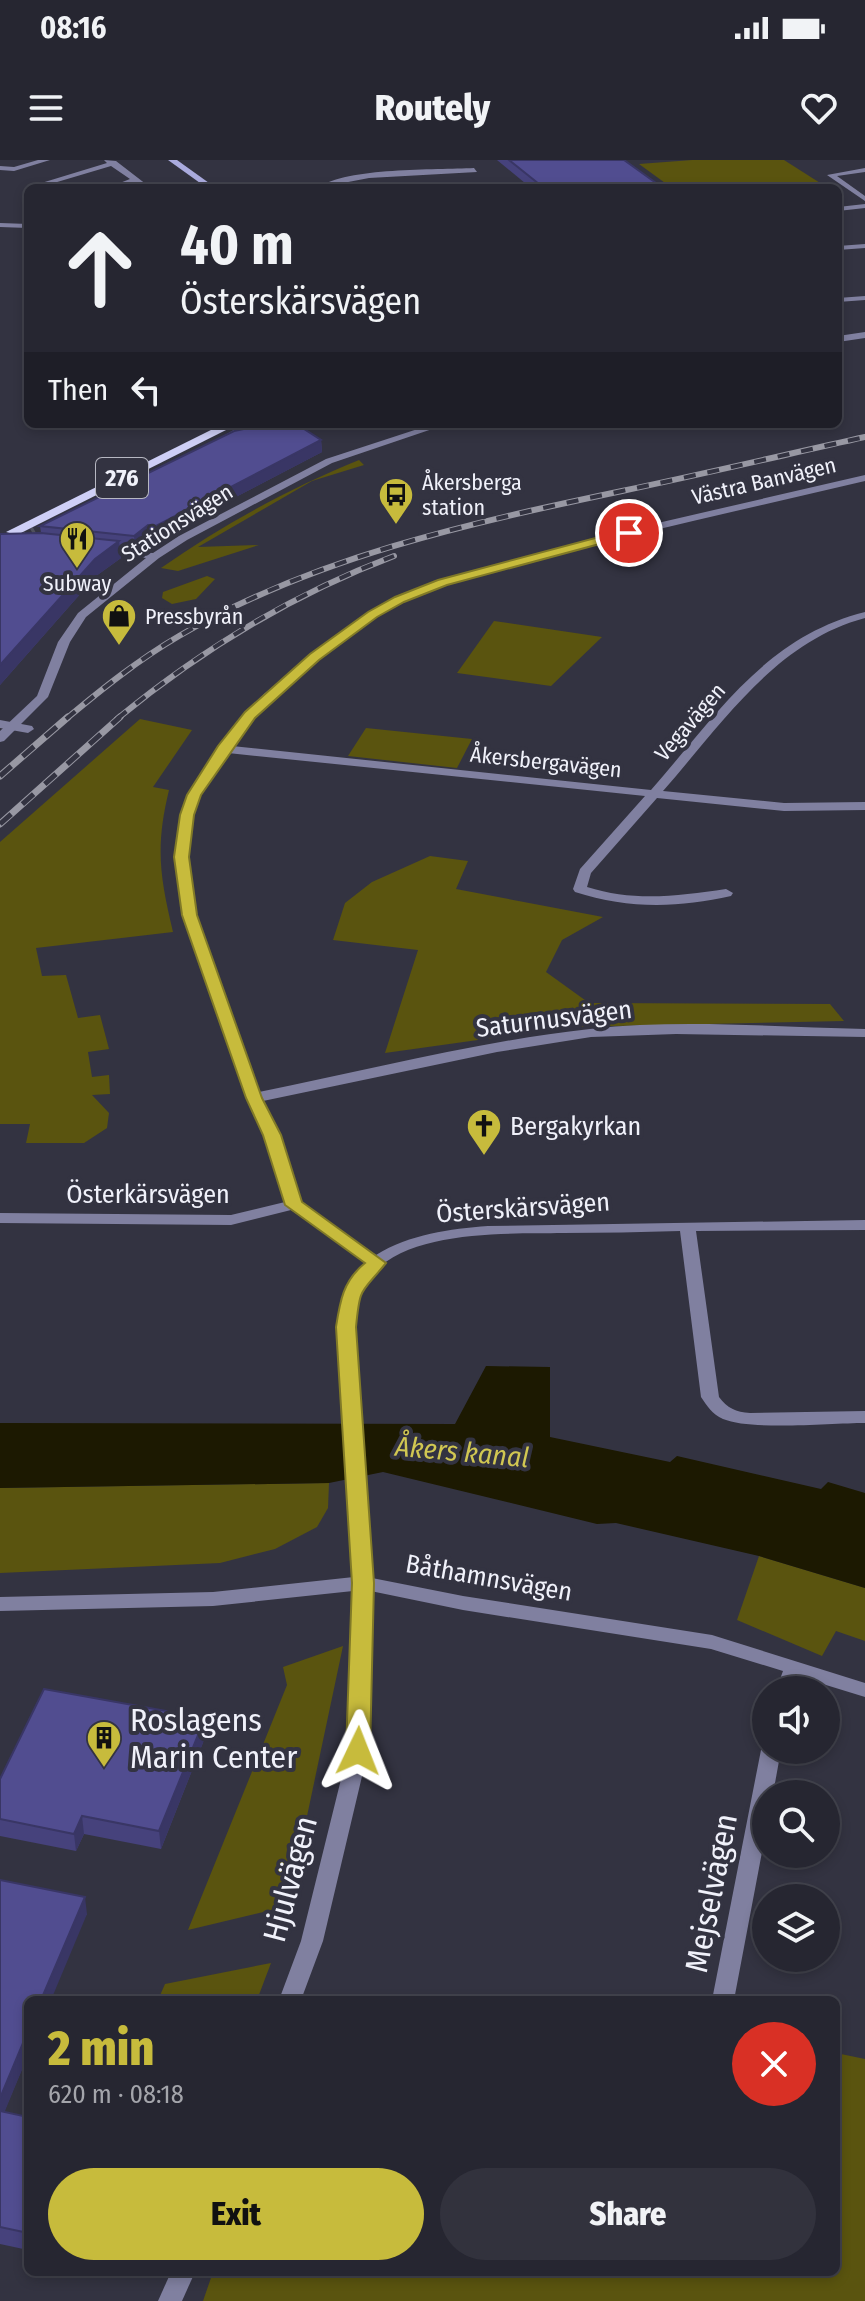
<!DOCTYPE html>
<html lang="en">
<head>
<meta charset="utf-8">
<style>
  :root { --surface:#262631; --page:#32323d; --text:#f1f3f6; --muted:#a4a5ab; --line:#42434d; --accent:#c7bb3c }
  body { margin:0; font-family:"Fira Sans Condensed",sans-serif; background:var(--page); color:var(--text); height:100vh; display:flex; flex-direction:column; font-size:30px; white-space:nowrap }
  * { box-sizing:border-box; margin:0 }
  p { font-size:26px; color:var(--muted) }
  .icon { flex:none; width:44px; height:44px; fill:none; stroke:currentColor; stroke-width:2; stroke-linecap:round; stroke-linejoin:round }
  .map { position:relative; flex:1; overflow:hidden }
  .drawer { position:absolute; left:24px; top:1836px; width:816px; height:280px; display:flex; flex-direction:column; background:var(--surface); border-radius:12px; box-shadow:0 4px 12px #0003,0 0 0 2px var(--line) }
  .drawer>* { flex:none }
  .guide { position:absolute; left:24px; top:24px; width:818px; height:244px; border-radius:12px; box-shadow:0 4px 12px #0003,0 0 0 2px var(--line); background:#262631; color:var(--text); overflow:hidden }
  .tools { position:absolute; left:752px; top:1516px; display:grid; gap:16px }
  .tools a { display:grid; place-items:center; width:88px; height:88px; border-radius:50%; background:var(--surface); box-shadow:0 4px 12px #0003,0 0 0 2px var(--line); font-size:40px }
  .pin { position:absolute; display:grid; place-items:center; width:68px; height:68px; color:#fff; margin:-34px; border:4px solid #fff; border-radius:50%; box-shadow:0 2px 8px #0007 }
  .me { position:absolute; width:88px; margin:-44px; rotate:2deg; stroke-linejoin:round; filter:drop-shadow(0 0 6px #0008) }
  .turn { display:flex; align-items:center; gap:28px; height:168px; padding:0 24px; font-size:36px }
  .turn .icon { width:104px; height:104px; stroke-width:2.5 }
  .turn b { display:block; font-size:56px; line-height:68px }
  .then { display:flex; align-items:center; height:76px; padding:0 24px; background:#0003; gap:16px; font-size:30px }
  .round { display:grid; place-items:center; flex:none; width:84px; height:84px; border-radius:42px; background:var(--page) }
  .summary { display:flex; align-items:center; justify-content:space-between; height:136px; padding:0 24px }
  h1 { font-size:48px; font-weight:800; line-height:60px; color:var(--accent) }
  .action { display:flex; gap:16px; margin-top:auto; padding:16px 24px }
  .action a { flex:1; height:92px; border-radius:48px; background:var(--accent); color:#111; font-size:32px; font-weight:800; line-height:92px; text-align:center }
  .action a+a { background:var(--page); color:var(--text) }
  .status { display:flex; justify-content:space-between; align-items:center; height:56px; padding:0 40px; background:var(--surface); direction:ltr }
  .status svg { height:22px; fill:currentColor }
  header { display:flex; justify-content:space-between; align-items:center; height:104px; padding:0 24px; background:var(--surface); font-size:36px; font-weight:800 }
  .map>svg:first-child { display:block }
  .green { fill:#5a540f }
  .water { fill:#1c1901 }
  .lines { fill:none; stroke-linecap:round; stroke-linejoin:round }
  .primary-tunnel { stroke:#4f505d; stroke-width:13; stroke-dasharray:13 6; stroke-linecap:butt }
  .pedestrian { fill:#8080a0; fill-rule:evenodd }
  .minor { fill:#8080a0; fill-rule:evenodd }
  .tertiary { fill:#8080a0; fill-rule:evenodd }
  .secondary { fill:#aaabde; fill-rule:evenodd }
  .primary { fill:#cecff6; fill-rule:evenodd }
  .rail-far1-casing { stroke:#9898a3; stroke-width:6 }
  .rail-casing { stroke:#9898a3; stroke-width:7 }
  .rail-far1 { stroke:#333341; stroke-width:4; stroke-dasharray:12; stroke-linecap:butt }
  .rail { stroke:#333341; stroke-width:5; stroke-dasharray:15; stroke-linecap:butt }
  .wall { fill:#46427c }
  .shaded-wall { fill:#393665 }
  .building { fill:#514d90; stroke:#393665; stroke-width:2 }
  .route { fill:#c7bb3c; stroke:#817a27; stroke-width:2 }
  .labels { text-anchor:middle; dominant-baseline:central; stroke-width:8; stroke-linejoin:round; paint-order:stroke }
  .far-street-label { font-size:22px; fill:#f0f1fa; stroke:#333341 }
  .far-poi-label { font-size:22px; fill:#f0f1fa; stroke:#333341; text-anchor:start }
  .shield { fill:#333341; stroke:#b7b8c2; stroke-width:2 }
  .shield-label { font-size:24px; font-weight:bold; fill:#f0f1fa }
  .street-label { font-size:26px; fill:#f0f1fa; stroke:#333341 }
  .poi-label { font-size:26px; fill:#f0f1fa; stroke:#333341; text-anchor:start }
  .water-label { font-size:28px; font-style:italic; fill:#d1c752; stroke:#333341 }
  .near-poi-label { font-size:32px; fill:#f0f1fa; stroke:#333341; text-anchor:start }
  .near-street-label { font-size:32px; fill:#f0f1fa; stroke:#333341 }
</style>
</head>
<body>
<div class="status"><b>08:16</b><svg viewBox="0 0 49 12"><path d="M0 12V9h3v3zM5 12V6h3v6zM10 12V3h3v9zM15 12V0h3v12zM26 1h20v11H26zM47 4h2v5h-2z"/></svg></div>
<header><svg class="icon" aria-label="menu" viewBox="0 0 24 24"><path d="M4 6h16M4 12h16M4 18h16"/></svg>Routely<svg class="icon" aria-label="heart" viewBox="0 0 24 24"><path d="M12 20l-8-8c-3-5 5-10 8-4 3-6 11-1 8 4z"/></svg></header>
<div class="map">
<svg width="865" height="2141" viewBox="0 0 865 2141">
  <rect width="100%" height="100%" fill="#333341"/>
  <g class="green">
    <polygon points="692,0 784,0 828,28 672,28 639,4"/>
    <path d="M359,300l5,5 -52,16 -114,66 61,-2 -81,26 -17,-3c61,-43 129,-80 198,-108z"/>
    <polygon points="207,416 215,419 196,439 172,444 162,438 163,432"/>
    <polygon points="494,461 602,477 551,526 457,513"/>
    <path d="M140,559l52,11 -39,57 16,3c-14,58 -9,86 4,142l-137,16 6,28 24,-1 12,43 22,-3 9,34 -21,3 4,25 17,-2 1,19 -18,1 17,18 -2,15 -23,15h-58l4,-19h-30v-282z"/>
    <polygon points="366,568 472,579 457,608 348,596"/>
    <polygon points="430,696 468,701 456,729 603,757 562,780 546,812 589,843 830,844 844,861 570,867 385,893 418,790 333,780 345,743 372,722"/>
    <polygon points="329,1323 328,1348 317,1367 275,1389 220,1403 0,1413 0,1328"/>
    <polygon points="759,1396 865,1428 865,1481 836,1471 822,1496 737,1460"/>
    <polygon points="343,1486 288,1746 188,1770 287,1525 283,1507"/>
    <polygon points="271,1803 257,1840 158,1840 165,1824"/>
    <polygon points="836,1893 865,1899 865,2141 203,2141 213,2112 836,2112"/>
  </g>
  <polygon class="water" points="486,1206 550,1207 550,1277 670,1302 677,1296 821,1329 828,1322 865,1333 865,1428 759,1396 616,1363 597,1364 383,1312 329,1323 0,1328 0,1263 455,1264"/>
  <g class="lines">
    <polyline class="primary-tunnel" points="0,393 36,373"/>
    <polygon class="pedestrian" points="0,560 32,566 34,569 28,573 0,568"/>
    <g class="minor">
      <polygon points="38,0 50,0 14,11 0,10 0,6 14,7"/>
      <polygon points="104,0 116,1 151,28 142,28 135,23 118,28 107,28 130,19 111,6 37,28 25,28 107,3"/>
      <path d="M474,8l3,4 -108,6 -52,10c31,-21 118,-18 157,-20z"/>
      <polygon points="865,8 865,12 837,16 865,36 865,41 827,15"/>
      <polygon points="865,44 865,48 838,51 838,47"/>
      <polygon points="0,63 28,64 28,68 0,67"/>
      <polygon points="865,84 865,88 838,90 838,86"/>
      <polygon points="865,136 865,140 838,142 838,138"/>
      <polygon points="865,172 865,178 838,182 838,176"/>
      <polygon points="433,264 447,264 332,303 187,380 159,398 86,457 70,482 48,537 4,581 0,582 0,571 37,536 58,482 78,453 146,398 101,392 97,391 97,387 153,393 179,376 326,299"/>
      <path d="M865,315v6c-110,26 -221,50 -330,79 -44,12 -93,20 -133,42 -54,29 -136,94 -170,144l419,44c65,-74 114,-153 214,-178v6c-90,24 -143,106 -202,173l121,12 81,-1v8l-81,1 -127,-13 -66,75 -4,14c47,15 91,9 139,2l7,4 -2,3c-53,12 -104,13 -156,-4l-2,-3 7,-20 65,-73 -417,-43 -28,42 -7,20 -6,42 9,58 63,177c110,-22 220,-51 331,-63 89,-10 185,-2 275,0v8l-189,-3 -85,3 -94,15 -234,49 17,34 21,68 75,52c34,-21 74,-26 112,-29l377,-6v10l-169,1 23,166c8,11 17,15 31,16l115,-2v12c-35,0 -112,8 -142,-4 -11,-5 -16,-13 -22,-22l-21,-166c-39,1 -78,2 -117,2 -56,1 -152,-4 -192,42 -11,14 -14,35 -17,52l18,251 91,18 249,39 153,48v14l-65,-20 -4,13h-20l7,-19 -72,-22 -248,-39 -107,-22 -2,-5 -16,-256 8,-36 20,-29 -75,-52 -60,15 -231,-2v-10l231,2 54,-13 -21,-67 -17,-37 -65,-183 -7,-58 6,-42 7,-20 46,-69 30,-32 78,-63 53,-34 44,-17 167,-45z"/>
      <polygon points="766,1584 766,1590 781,1590 773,1634 766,1634 766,1671 734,1840 712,1840 761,1590"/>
    </g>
    <g class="tertiary">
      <polygon points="363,1416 370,1418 372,1423 368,1591 323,1781 301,1840 279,1840 301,1781 348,1591 353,1431 213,1446 0,1451 0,1437 213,1432"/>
      <polygon points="171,2112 195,2112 182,2141 158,2141"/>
    </g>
    <polygon class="secondary" points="168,0 177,0 216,28 207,28"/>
    <g class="primary">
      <polygon points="223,264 238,264 17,375 6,372"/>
      <polygon points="245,264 260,264 226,283 216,280"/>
    </g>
    <defs>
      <g id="rail-far1">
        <path d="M66,559c36,-30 72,-59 113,-83 135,-79 291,-113 443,-145 81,-17 162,-36 243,-54"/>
        <path d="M117,559c85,-70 174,-124 277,-163"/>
      </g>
      <g id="rail">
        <polyline points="0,616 68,557"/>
        <polyline points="0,664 120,557"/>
      </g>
    </defs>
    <use href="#rail-far1" class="rail-far1-casing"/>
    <use href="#rail" class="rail-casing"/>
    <use href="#rail-far1" class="rail-far1"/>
    <use href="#rail" class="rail"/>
  </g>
  <g class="wall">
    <polygon points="497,0 624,0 663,28 531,28"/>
    <polygon points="321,280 322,292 157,378 149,378 135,388 120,386 121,398 96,416 0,525 0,374 41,373 40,366"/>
    <polygon points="206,1575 161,1689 84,1674 76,1691 0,1676 0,1619"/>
    <polygon points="0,1720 87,1754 28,1840 28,1895 4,1952 28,1957 28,2090 0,2084"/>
  </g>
  <g class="shaded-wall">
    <polygon points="321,280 322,292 157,378 156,366"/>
    <polygon points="148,365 149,378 135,388 134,376"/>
    <polygon points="119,381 121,398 96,416 0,525 0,505 95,399"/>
    <polygon points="205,1558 206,1575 161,1689 159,1671"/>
    <polygon points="82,1656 84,1674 76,1691 74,1674"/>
    <polygon points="85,1737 87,1754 51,1840 41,1840"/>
    <polygon points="28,1871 28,1895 0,1963 0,1938"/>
  </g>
  <g class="building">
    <polygon points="509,0 624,0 663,28 544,28"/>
    <polygon points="263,265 288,265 304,269 321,280 156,366 148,365 134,376 40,366 234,271"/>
    <polygon points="41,373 119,381 95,399 0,505 0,374"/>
    <polygon points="44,1529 205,1558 159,1671 82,1656 74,1674 0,1659 0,1619"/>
    <polygon points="0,1720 85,1737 41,1840 28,1840 28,1871 0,1938"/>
    <polygon points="0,1951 28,1957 28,2073 0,2067"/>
  </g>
  <path class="route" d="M629,369l6,4 -2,2 -186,50 -43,17 -27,15 -58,43 -64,58 -54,77 -7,20 -5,42 8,58 65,183 19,37 21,67 84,61c-25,31 -26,22 -30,64l18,256 -4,168 -4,6 -8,2 -8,-2 -4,-6 6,-168 -16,-256c4,-26 7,-46 29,-64l-80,-58 -22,-70 -17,-37 -64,-183 -8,-58 6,-42 7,-20 31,-49 27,-34 65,-58 58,-42 27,-15 43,-17z"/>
  <defs>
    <symbol id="bus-pin" viewBox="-11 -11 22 30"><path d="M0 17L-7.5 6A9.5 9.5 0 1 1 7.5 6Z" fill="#c7bb3c" stroke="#333341"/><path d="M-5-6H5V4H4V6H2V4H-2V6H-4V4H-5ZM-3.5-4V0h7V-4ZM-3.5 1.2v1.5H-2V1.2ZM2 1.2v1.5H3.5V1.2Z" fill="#111"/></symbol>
    <symbol id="restaurant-pin" viewBox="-11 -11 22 30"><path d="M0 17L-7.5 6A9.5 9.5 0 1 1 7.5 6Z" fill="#c7bb3c" stroke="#333341"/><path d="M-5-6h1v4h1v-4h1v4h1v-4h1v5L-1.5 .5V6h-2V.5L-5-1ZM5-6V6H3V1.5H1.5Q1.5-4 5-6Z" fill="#111"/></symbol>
    <symbol id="shop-pin" viewBox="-11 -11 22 30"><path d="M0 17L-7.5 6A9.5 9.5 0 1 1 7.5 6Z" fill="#c7bb3c" stroke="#333341"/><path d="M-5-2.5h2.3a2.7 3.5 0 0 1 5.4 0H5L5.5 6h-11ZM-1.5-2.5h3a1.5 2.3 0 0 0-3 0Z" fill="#111"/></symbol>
    <symbol id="church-pin" viewBox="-11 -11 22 30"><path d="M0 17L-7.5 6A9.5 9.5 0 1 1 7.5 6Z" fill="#c7bb3c" stroke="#333341"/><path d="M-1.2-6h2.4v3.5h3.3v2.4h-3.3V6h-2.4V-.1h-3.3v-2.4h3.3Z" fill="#111"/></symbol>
    <symbol id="building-pin" viewBox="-11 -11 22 30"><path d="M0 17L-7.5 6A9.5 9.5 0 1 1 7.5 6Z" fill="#c7bb3c" stroke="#333341"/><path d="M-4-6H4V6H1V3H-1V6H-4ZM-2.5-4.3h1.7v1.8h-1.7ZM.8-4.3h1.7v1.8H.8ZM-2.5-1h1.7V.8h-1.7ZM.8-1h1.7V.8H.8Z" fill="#111"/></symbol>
  </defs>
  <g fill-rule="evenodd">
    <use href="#bus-pin" x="376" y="315" width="40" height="54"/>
    <use href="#restaurant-pin" x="57" y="359" width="40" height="54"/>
    <use href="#shop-pin" x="99" y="436" width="40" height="54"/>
    <use href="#church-pin" x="464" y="946" width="40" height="54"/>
    <use href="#building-pin" x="84" y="1558" width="40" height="54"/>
  </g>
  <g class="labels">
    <g class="far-street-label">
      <text transform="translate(764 321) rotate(-13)">Västra Banvägen</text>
      <text transform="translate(177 363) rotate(-32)">Stationsvägen</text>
      <text transform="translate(690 562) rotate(-49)">Vegavägen</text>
      <text transform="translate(546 602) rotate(6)">Åkersbergavägen</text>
    </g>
    <g class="far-poi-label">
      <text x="422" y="322">Åkersberga<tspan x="422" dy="25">station</tspan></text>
      <text x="77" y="423" text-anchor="middle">Subway</text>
      <text x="145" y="456">Pressbyrån</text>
    </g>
    <rect class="shield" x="96" y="298" width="52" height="40" rx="6"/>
    <g class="shield-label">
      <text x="122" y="318">276</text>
    </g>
    <g class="street-label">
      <text transform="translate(554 859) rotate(-7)">Saturnusvägen</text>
      <text x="148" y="1034">Österkärsvägen</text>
      <text transform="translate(523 1048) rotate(-4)">Österskärsvägen</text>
      <text transform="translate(489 1418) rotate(10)">Båthamnsvägen</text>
    </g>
    <g class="poi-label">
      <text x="510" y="966">Bergakyrkan</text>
    </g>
    <g class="water-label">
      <text transform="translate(462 1292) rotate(5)">Åkers kanal</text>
    </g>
    <g class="near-poi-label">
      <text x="130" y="1560">Roslagens<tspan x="130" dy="37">Marin Center</tspan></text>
    </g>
    <g class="near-street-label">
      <text transform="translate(290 1719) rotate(-75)">Hjulvägen</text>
      <text transform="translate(711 1733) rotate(-79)">Mejselvägen</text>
    </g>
  </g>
</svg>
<div class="tools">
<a><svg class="icon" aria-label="sound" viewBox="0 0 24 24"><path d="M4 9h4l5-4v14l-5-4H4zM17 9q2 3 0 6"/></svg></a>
<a><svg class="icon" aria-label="search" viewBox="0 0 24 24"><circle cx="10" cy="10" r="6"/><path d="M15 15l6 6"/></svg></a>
<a><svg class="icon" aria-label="layers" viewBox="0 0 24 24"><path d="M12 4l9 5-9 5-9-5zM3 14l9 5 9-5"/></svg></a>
</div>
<div class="pin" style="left:629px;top:373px;background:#d93025"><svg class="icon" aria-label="arrive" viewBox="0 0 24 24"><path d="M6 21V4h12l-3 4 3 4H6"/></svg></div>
<svg class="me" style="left:358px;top:1591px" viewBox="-20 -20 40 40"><path d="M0-17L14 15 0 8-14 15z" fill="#c7bb3c" stroke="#fff" stroke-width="4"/></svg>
<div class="guide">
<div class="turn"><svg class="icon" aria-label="ahead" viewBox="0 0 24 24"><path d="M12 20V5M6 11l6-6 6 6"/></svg><div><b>40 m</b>Österskärsvägen</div></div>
<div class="then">Then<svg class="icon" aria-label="left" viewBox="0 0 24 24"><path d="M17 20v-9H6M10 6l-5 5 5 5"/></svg></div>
</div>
<section class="drawer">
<div class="summary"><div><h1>2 min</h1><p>620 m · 08:18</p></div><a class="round" style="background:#d93025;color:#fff"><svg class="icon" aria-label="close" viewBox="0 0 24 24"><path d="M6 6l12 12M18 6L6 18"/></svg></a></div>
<div class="action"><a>Exit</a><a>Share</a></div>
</section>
</div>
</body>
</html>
